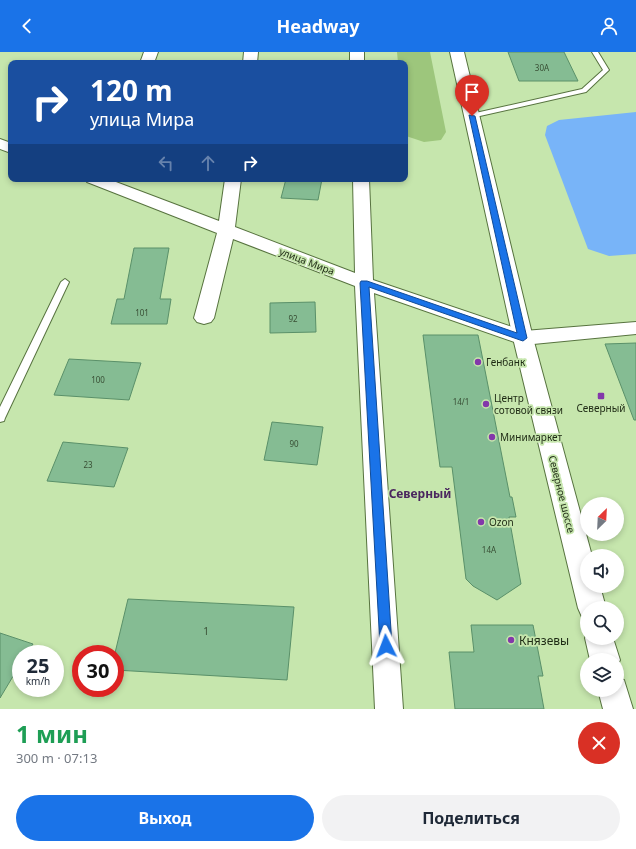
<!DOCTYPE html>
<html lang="ru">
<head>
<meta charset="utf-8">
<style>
  :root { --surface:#fff; --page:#f2f2f3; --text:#1f2937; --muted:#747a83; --accent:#1a73e8 }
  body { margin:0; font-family:"Noto Sans",sans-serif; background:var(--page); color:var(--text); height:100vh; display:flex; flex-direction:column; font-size:15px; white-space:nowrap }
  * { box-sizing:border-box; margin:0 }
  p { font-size:13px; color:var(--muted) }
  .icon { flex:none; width:22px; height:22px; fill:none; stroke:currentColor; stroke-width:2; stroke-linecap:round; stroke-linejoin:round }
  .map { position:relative; height:657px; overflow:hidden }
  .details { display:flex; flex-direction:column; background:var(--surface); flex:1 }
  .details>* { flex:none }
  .guide { position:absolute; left:8px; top:8px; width:400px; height:122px; border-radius:8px; box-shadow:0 2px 6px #0003; background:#1a4fa0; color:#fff; overflow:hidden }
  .needle { width:26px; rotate:24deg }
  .buttons { position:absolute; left:580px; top:445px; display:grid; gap:8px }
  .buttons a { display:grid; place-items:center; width:44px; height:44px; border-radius:50%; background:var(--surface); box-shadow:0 2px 6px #0003; font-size:20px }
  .speed { position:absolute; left:12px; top:593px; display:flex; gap:8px; font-size:20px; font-weight:700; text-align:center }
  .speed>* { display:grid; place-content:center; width:52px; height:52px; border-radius:50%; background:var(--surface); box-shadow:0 2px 6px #0003; line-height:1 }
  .speed small { font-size:10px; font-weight:400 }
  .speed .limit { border:6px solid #d22; background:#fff; color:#111 }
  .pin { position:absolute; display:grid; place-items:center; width:34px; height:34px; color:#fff; margin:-41px -17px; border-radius:50% 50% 50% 0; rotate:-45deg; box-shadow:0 0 4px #0007 }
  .pin .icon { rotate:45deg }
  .me { position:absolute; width:44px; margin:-22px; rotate:357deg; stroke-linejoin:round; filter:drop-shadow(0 0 3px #0008) }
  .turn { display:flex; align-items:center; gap:14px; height:84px; padding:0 16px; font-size:18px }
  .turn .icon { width:52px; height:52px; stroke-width:2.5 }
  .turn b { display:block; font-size:28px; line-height:34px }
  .lanes { display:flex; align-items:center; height:38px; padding:0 16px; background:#0003; justify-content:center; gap:20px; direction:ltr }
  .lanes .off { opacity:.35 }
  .round { display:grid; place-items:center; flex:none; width:42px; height:42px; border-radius:21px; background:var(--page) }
  .summary { display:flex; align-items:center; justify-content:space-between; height:68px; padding:0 16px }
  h1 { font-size:24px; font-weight:700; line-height:30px; color:#1e9e55 }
  .action { display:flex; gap:8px; margin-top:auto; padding:8px 16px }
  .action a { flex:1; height:46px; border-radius:24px; background:var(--accent); color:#fff; font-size:16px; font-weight:700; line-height:46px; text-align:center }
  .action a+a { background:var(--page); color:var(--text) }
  header { display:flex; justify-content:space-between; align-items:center; height:52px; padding:0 16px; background:var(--accent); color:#fff; font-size:18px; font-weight:700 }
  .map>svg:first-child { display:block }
  .green { fill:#9dc67c }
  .water { fill:#78b4f8 }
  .building { fill:#85bc93; stroke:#5a9069 }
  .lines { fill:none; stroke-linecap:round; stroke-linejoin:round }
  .lane-casing { stroke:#57733f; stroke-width:2 }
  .street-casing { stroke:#57733f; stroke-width:2 }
  .secondary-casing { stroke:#57733f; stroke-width:2 }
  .lane { fill:#fff; fill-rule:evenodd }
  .street { fill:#fff; fill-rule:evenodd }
  .secondary { fill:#fff; fill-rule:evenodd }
  .route { fill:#1a73e8; stroke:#114b97 }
  .poi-dot { fill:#8338aa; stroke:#c6e6ad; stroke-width:1.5 }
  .labels { text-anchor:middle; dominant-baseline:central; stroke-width:3.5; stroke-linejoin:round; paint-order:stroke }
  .number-label { font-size:8px; fill:#384e34 }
  .street-label { font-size:10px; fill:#1e2a14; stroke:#c6e6ad }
  .poi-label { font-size:10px; fill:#1e2a14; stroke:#c6e6ad; text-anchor:start }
  .near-number-label { font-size:10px; fill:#384e34 }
  .quarter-label { font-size:12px; font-weight:bold; fill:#4a265e; stroke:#c6e6ad }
  .near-poi-label { font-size:12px; fill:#1e2a14; stroke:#c6e6ad; text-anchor:start }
</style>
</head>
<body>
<header><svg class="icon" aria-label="back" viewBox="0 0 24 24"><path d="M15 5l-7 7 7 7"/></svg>Headway<svg class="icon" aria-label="person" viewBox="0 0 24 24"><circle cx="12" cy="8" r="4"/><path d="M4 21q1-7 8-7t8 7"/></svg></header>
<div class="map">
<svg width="636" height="657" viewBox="0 0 636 657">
  <rect width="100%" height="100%" fill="#c6e6ad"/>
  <polygon class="green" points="397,0 430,0 446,80 441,88 424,90 406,84 405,11 398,11"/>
  <polygon class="water" points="636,60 636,202 609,204 588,197 545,83 547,74 559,68"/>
  <g class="building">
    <polygon points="508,0 564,0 578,29 519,29"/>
    <polygon points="286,127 322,127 318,148 281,146"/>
    <polygon points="134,196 169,196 160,247 171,247 167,272 111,272 117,247 124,247"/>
    <polygon points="315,250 316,280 270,281 270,251"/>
    <polygon points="423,283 478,283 510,445 512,445 516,465 509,465 521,532 497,548 473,534 466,527 452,415 440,415"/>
    <polygon points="636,291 636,368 634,368 605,292"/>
    <polygon points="69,307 141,311 129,348 54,343"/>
    <polygon points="272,370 323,375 317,413 264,408"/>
    <polygon points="63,390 128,396 114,435 47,429"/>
    <polygon points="128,547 294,555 287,628 115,618 115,601"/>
    <polygon points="471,573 533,573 543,624 538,624 544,657 455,657 449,600 474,600"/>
    <polygon points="0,581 33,592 27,602 21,602 21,611 0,646"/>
  </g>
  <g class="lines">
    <defs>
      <g id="lane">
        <polygon points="592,0 598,0 609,18 586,40 471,66 468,64 471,62 582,37 603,18"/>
        <polygon points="65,227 69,230 5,366 4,369 0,370 0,355 61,230"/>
      </g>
      <g id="street">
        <polygon points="144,0 158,0 154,11 140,11"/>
        <polygon points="244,0 258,0 257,11 243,11"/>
        <rect x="350" y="0" width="14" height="11"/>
        <polygon points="0,87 11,91 11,101 0,97"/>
        <polygon points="85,127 108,127 219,169 225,127 241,127 235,175 355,221 353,127 369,127 373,228 524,279 636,270 636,282 523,293 374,241 403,657 375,657 355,234 233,187 214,266 211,270 204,272 197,270 194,266 217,181 87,130"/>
      </g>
      <g id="secondary">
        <polygon points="450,0 464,0 533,286 592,504 587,504 587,534 600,534 606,556 587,556 587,566 582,565 578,556 513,286"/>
        <polygon points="587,581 587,586 613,586 620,608 617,614 617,608 590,608 585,586"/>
        <polygon points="617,626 624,628 633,657 603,657 598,638 617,638"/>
      </g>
    </defs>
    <use href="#lane" class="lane-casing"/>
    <use href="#street" class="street-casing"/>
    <use href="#secondary" class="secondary-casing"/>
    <use href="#lane" class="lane"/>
    <use href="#street" class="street"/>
    <use href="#secondary" class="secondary"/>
  </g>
  <polygon class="route" points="469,63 475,64 527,286 523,289 520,288 369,235 392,594 390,598 386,599 381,598 380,594 360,231 361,229 367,229 517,281"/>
  <g class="poi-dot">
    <circle cx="478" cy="310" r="4"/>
    <rect x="597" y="340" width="8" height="8" rx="2"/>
    <circle cx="486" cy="352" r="4"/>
    <circle cx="492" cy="385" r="4"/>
    <circle cx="481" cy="470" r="4"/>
    <circle cx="511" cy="588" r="4"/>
  </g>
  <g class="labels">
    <g class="number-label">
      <text x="542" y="15">30А</text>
      <text x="142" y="260">101</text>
      <text x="293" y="266">92</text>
      <text x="98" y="327">100</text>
      <text x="461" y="349">14/1</text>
      <text x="294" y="391">90</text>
      <text x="88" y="412">23</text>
      <text x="489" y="497">14А</text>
    </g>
    <g class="street-label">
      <text transform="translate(307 209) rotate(21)">улица Мира</text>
      <text transform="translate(562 442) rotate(76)">Северное шоссе</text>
    </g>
    <g class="poi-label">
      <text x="486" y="310">Генбанк</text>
      <text x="494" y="346">Центр<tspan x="494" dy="12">сотовой связи</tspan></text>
      <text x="601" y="356" text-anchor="middle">Северный</text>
      <text x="500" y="385">Минимаркет</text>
      <text x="489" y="470">Ozon</text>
    </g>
    <g class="near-number-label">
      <text x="206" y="579">1</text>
    </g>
    <g class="quarter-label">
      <text x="420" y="441">Северный</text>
    </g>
    <g class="near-poi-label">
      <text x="519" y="588">Князевы</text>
    </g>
  </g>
</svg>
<div class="buttons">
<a><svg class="needle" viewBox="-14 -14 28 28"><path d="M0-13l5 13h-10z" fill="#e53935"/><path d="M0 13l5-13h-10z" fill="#747a83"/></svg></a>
<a><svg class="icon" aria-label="sound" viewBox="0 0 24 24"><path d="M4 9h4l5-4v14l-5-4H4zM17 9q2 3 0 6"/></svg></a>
<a><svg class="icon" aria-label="search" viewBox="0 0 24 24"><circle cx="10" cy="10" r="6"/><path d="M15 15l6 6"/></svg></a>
<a><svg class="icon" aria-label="layers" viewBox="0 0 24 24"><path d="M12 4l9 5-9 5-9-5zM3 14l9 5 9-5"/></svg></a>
</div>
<div class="speed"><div>25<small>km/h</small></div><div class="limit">30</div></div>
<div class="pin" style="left:472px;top:64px;background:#d93025"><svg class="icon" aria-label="arrive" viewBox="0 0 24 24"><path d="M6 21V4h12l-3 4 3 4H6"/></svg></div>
<svg class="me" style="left:386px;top:594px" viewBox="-20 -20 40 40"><path d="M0-17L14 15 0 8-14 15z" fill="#1a73e8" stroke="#fff" stroke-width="4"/></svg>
<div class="guide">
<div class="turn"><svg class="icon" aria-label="right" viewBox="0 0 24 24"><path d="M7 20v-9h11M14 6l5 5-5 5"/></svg><div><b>120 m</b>улица Мира</div></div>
<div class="lanes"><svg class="icon off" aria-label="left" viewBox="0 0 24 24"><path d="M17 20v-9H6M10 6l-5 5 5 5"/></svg><svg class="icon off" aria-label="ahead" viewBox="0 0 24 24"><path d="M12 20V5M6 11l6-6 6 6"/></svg><svg class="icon" aria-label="right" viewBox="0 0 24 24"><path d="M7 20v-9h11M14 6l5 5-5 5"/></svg></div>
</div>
</div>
<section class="details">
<div class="summary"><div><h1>1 мин</h1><p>300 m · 07:13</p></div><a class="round" style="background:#d93025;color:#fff"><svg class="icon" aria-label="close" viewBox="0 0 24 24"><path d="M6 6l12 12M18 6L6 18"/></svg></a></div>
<div class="action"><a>Выход</a><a>Поделиться</a></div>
</section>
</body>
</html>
